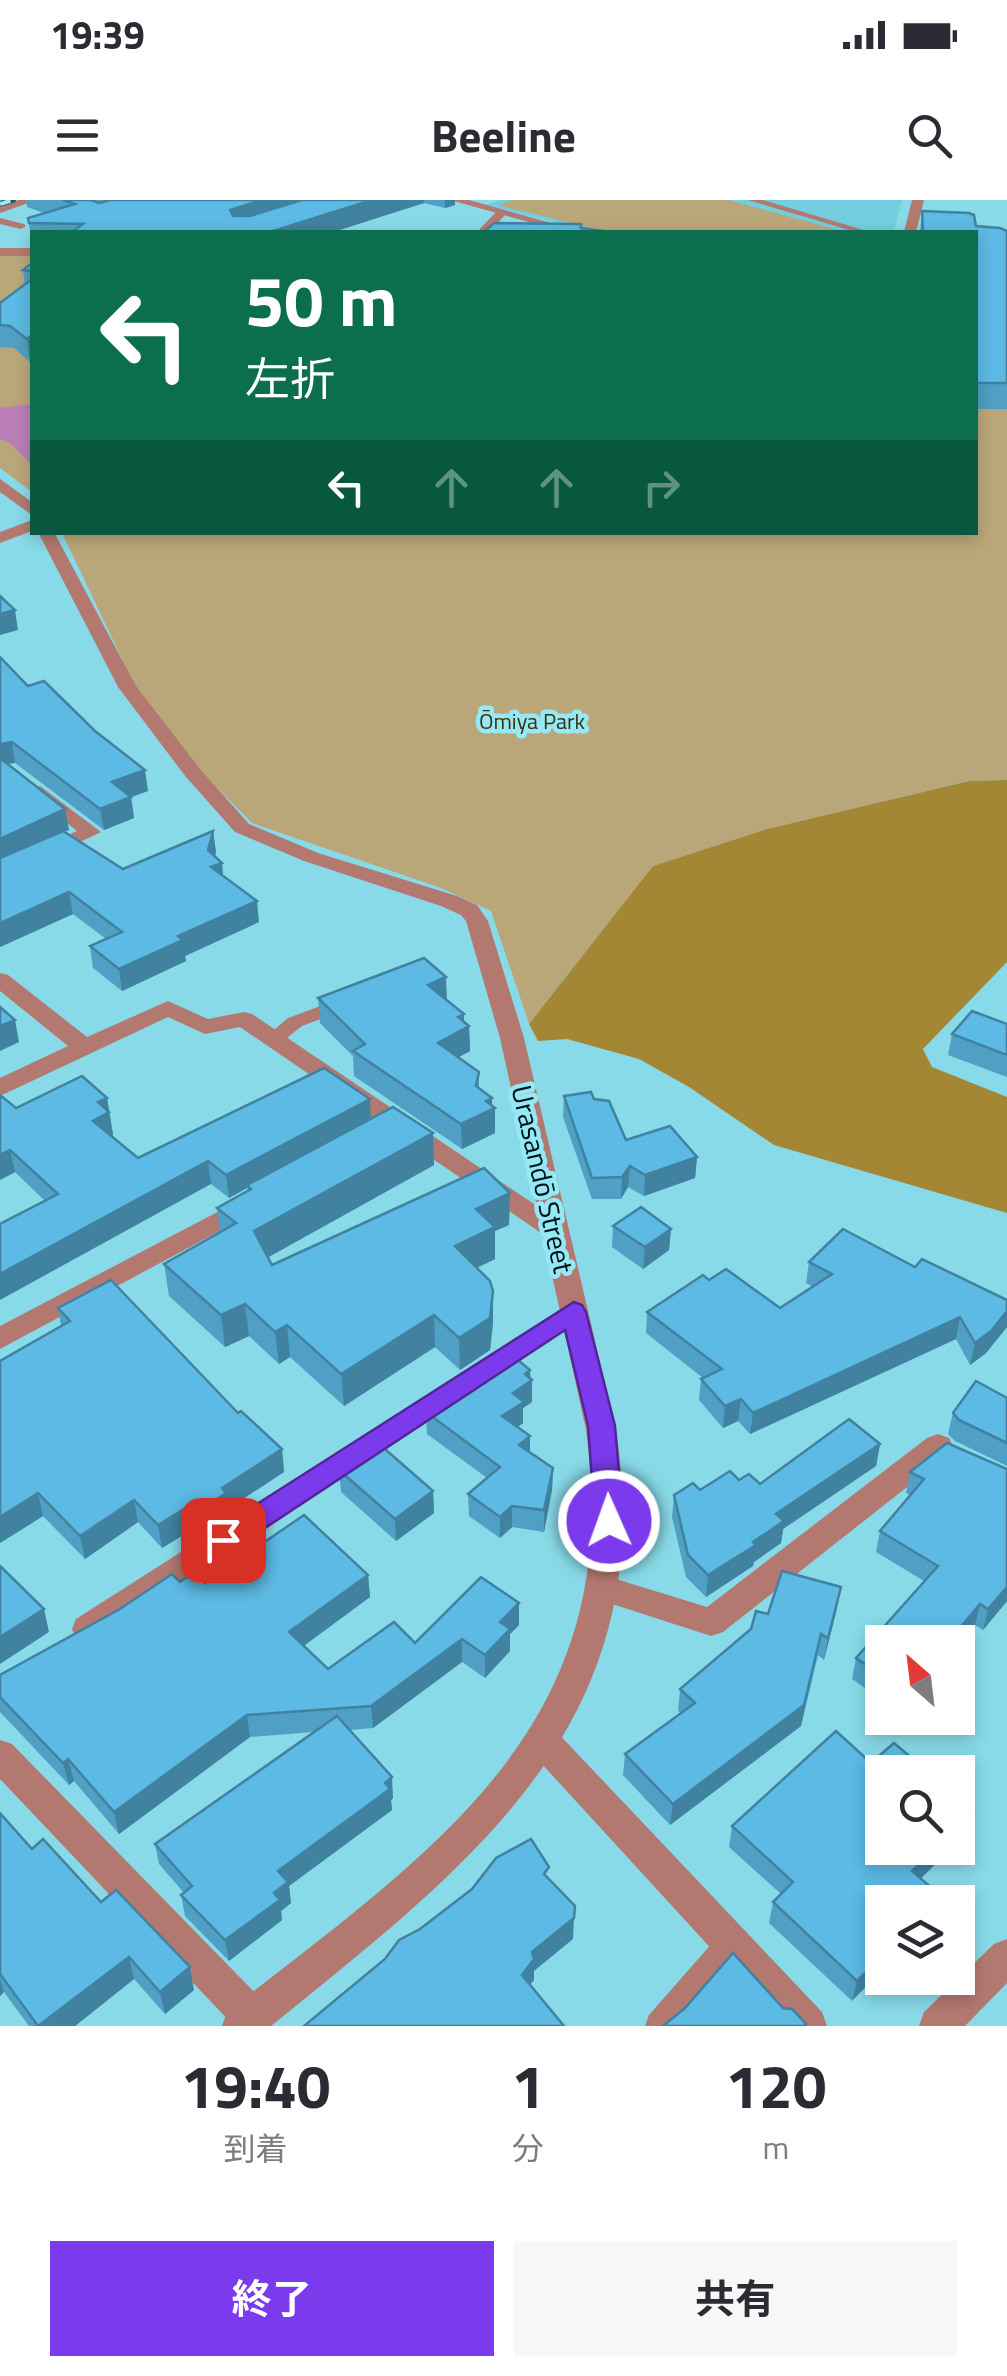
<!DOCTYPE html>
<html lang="ja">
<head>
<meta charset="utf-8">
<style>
  :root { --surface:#fff; --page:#f7f7f7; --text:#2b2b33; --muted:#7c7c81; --accent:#7c3aed }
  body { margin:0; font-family:"Titillium Web","Noto Sans JP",sans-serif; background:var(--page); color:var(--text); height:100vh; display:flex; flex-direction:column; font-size:38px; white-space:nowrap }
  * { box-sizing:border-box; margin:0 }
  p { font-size:32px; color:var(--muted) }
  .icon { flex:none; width:55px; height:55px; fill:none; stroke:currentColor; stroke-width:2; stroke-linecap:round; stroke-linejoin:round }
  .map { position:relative; height:1826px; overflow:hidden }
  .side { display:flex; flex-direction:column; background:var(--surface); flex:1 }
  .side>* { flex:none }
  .banner { position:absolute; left:30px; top:30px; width:948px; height:305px; border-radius:0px; box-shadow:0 5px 15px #0003; background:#0b6e4f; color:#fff; overflow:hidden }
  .needle { width:65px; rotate:332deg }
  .fabs { position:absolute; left:865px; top:1425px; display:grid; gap:20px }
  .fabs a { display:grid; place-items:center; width:110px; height:110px; border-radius:0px; background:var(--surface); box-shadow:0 5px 15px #0003; font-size:50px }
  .pin { position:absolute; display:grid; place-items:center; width:85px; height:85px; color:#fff; margin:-42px; border-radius:20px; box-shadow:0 5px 15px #0006 }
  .me { position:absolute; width:110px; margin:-55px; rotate:358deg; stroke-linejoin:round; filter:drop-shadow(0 0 8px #0008) }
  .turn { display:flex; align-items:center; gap:35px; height:210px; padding:0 50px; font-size:45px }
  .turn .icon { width:130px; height:130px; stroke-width:2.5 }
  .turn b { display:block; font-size:70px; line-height:85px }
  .lanes { display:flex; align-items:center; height:95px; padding:0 50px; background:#0003; justify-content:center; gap:50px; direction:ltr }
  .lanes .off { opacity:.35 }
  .eta { display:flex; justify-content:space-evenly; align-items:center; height:170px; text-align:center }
  .eta b { font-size:60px; font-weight:700; line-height:70px }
  .action { display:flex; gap:20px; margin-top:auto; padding:20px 50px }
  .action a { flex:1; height:115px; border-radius:0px; background:var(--accent); color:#fff; font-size:40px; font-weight:700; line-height:115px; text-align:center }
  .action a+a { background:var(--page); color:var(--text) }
  .status { display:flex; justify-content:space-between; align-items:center; height:70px; padding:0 50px; background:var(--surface); direction:ltr }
  .status svg { height:28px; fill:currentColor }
  header { display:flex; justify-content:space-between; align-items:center; height:130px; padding:0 50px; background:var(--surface); font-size:45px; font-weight:700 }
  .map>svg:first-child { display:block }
  .built { fill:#72cede }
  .green { fill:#baa779 }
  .forest { fill:#a48734 }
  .water { fill:#bb7eb7 }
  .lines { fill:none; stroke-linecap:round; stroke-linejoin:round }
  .service { fill:#b37970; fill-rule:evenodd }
  .minor { fill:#b37970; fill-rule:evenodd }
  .tertiary { fill:#b37970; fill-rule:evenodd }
  .rail-casing { stroke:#2c535a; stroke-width:6 }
  .rail { stroke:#95e8f5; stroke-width:4; stroke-dasharray:11; stroke-linecap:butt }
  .wall { fill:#4fa0c4 }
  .shaded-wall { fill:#4082a0 }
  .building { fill:#5cbae4; stroke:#4082a0; stroke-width:2.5 }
  .route { fill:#7c3aed; stroke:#51269a; stroke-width:2.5 }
  .labels { text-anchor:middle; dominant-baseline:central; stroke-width:9; stroke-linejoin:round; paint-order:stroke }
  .far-park-label { font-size:22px; fill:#3d300b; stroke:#95e8f5 }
  .street-label { font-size:28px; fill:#001216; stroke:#95e8f5 }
</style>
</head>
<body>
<div class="status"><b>19:39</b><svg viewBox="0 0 49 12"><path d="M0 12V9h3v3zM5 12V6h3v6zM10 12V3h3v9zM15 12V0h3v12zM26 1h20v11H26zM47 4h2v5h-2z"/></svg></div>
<header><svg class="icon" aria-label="menu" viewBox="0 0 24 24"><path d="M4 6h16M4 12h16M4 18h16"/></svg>Beeline<svg class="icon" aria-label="search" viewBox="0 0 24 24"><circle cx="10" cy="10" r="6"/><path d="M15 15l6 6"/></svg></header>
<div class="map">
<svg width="1007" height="1826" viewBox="0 0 1007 1826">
  <rect width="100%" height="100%" fill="#88dae8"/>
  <polygon class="built" points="500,0 902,0 894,32 594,32 485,5"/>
  <g class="green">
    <polygon points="513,0 729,0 845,32 607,32 498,5"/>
    <polygon points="975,47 1007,48 1007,580 968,581 767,629 653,666 529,824 491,711 441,688 252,623 199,570 134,484 62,333 975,332"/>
    <polygon points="0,56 32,56 32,292 0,268"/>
  </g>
  <polygon class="forest" points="1007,580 1007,762 923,849 932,867 1007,897 1007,1013 774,945 689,887 639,859 567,839 538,841 529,824 653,666 767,629 969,581"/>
  <polygon class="water" points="32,204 32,265 10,243 0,239 0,208"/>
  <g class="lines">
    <g class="service">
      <polygon points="748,0 763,0 870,32 856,32"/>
      <polygon points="0,18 24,24 26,26 21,29 0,24"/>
      <polygon points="345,797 352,799 354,803 352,807 302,826 283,841 269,841 266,837 288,818"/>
      <polygon points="732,1729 743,1733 747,1743 743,1753 680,1826 645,1826 649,1815 721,1733"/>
    </g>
    <g class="minor">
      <polygon points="19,0 37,0 0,13 0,6"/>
      <polygon points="498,10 508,12 489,32 477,32"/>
      <polygon points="32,320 32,331 0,343 0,332"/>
      <polygon points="40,586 101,632 0,680 0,666 77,631 33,596 33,588"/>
      <polygon points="0,773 8,775 87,837 168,801 208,819 244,812 252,814 562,1023 566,1029 562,1035 544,1035 240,827 205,834 168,817 0,896 0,878 68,846 0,791"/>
      <polygon points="246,997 255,1000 259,1006 255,1012 0,1149 0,1126"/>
      <polygon points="574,1101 584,1104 588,1111 584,1118 100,1439 88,1443 76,1439 72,1429 76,1419"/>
      <polygon points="938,1234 949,1238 953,1246 949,1254 723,1432 711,1436 603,1401 592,1397 587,1388 592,1379 603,1375 707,1407 927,1238"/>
      <polygon points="542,1525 554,1529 822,1812 827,1826 782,1826 530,1551 525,1540 530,1529"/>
      <polygon points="0,1540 12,1544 266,1804 271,1817 267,1826 234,1826 0,1579"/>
      <polygon points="1007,1739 1007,1783 965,1826 919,1826 924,1812 994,1744"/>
    </g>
    <g class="tertiary">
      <polygon points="450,0 469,0 583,32 565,32"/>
      <polygon points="912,0 924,0 916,32 904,32"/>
      <rect x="0" y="48" width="32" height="8"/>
      <polygon points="0,279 32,302 32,315 0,292"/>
      <path d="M38,332h16l82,154 64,83 49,55 69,29 139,43 20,9 11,16 36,117 92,392c45,293 -142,431 -345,596h-49l5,-14c206,-162 401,-286 359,-582l-86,-392 -34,-117 -5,-6 -20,-9 -137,-45 -69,-29 -49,-55 -68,-90z"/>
    </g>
    <defs>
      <polyline id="rail" points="0,4 13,0"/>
    </defs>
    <use href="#rail" class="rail-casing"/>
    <use href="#rail" class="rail"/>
  </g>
  <g class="wall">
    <polygon points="26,0 455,0 455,5 445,8 424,3 333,32 32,32 32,43 28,18 44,13 27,7"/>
    <polygon points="922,11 976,26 1007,31 1007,209 975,209 975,32 920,32"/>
    <polygon points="32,63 32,160 30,162 14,148 0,147 0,103 25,85 23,70"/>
    <polygon points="0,457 28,486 148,591 131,597 134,618 104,630 15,563 7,564 69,630 64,632 123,669 213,631 216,652 214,656 223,676 259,722 185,756 186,761 122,791 93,768 90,746 106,739 73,714 0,747"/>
    <polygon points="318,798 447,800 469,826 470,851 458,857 479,872 479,888 495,908 495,933 462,949 354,876 353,856 320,823"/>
    <polygon points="1007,824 1007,877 948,855 952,834"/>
    <polygon points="564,896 594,899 626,940 697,957 695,978 644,996 628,987 621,999 592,999 563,917"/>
    <polygon points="107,898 113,935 111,936 138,958 371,919 434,965 268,1057 272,1065 510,993 509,1025 495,1031 495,1059 477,1068 493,1091 493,1123 490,1150 460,1170 435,1147 344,1206 290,1157 279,1164 249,1136 225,1147 169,1096 164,1064 220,1032 217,1008 248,991 247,988 229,998 211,984 45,1001 15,972 0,980 16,908"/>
    <polygon points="613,1026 671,1029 669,1050 643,1069 612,1047"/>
    <polygon points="809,1062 915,1067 1007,1100 1007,1127 986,1153 970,1165 956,1139 750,1234 738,1221 723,1228 699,1200 701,1179 703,1178 646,1133 647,1112 709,1080 780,1108 813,1087 806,1083"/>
    <polygon points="58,1108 238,1213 282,1249 284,1272 229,1308 230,1316 194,1338 188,1332 162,1348 138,1322 85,1359 43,1316 0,1343 0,1161 61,1126"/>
    <polygon points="530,1170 532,1202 523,1208 523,1223 518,1227 530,1253 553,1268 552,1290 544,1332 512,1327 500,1338 469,1316 468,1294 487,1278 427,1234 426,1212"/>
    <polygon points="1007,1198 1007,1266 955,1241 948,1234 953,1213"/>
    <polygon points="880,1244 876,1266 783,1329 781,1343 754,1362 753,1366 706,1397 686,1377 672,1317 674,1295 739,1280 760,1284"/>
    <polygon points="1007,1269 1007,1401 983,1430 975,1425 882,1442 882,1500 852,1479 856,1458 924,1381 876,1352 880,1331 910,1295 906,1293 910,1272"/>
    <polygon points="339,1270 433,1291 434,1313 396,1341 341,1292"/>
    <polygon points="368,1375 370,1397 304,1446 328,1469 415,1443 519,1425 510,1434 510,1451 485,1478 462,1462 373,1528 350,1530 393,1598 391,1600 392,1610 289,1686 291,1703 281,1711 282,1720 229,1761 185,1716 181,1695 184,1693 159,1664 155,1644 314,1532 250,1537 119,1634 74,1581 69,1585 0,1512 0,1497 180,1382 205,1383"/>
    <polygon points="837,1408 824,1460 818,1455 801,1526 670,1625 623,1575 625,1554 681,1513 678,1511 680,1489 768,1414"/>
    <polygon points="0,1613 32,1649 101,1702 194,1790 165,1814 134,1779 75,1826 29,1826 4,1792 0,1796"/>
    <polygon points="732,1626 952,1648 920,1678 882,1702 852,1801 769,1723 773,1702 781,1694 729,1647"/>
  </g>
  <g class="shaded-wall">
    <polygon points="262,0 323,0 232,30 230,10"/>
    <polygon points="372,0 424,0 424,3 333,32 270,32"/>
    <polygon points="445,0 455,0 455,5 445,8"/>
    <polygon points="32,135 32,160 30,162 27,139"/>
    <polygon points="15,410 18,430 0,435 0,414"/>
    <polygon points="12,542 15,563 5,564 0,559 1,544"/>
    <polygon points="145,570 148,591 131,597 134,618 104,630 100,609 112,582"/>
    <polygon points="65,609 69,630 0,662 0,639"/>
    <polygon points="213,631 216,652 212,667 222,663 224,684 214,688 208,650"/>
    <polygon points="69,692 73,714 0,747 0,723"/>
    <polygon points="257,701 259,722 185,756 186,761 122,791 119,769 178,736"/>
    <polygon points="446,777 447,802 428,785"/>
    <polygon points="464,814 464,829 469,826 470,851 439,868 438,843 458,817"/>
    <polygon points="15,820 19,842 0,851 0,826"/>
    <polygon points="107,898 113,935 97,943 93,921 98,902"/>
    <polygon points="492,898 492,909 495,908 495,933 462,949 461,924 486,901"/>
    <polygon points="370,899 371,922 247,985 247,988 229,998 226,975"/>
    <polygon points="433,933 434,965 258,1063 254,1031"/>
    <polygon points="10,950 15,972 0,980 0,955"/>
    <polygon points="697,957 695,978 644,996 645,975"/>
    <polygon points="208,961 211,984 0,1100 0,1074"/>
    <polygon points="630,966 628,987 621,999 622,977"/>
    <polygon points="510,993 509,1025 495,1031 495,1059 455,1078 455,1046 476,1009"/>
    <polygon points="671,1029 669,1050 643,1069 645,1047"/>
    <polygon points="493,1091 493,1123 490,1150 460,1170 459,1138"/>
    <polygon points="245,1104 249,1136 225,1147 221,1115"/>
    <polygon points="1007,1111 1007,1127 986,1153 970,1165 975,1143"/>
    <polygon points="434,1115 435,1147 344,1206 341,1174"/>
    <polygon points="960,1117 956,1139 750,1234 753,1213"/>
    <polygon points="287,1125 290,1157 279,1164 275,1132"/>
    <polygon points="530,1170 530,1182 532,1180 532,1202 523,1208 523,1223 502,1238 502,1216 513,1193 525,1174"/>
    <polygon points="741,1199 738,1221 723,1228 725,1206"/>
    <polygon points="530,1236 530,1257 519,1245"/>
    <polygon points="880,1244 876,1266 783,1329 781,1343 754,1362 753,1366 706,1397 708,1375 753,1342 776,1314"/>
    <polygon points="282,1249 284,1272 229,1308 230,1316 194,1338 191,1316 222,1288"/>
    <polygon points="553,1268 552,1290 544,1332 544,1310"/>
    <polygon points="433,1291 434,1313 396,1341 395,1319"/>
    <polygon points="38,1293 43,1316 0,1343 0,1317"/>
    <polygon points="134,1300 138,1322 85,1359 80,1336"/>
    <polygon points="512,1306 512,1327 500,1338 500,1317"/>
    <polygon points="184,1309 188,1332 162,1348 158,1325"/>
    <polygon points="368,1375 370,1397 292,1454 289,1432"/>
    <polygon points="841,1387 837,1408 824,1460 828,1438"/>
    <polygon points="1007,1387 1007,1401 983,1430 988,1409"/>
    <polygon points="519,1403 519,1425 510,1434 510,1451 485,1478 485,1455 500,1422"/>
    <polygon points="980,1404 975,1425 958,1446 958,1442 948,1442"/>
    <polygon points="44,1409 49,1432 0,1464 0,1437"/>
    <polygon points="821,1434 801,1526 670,1625 673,1604"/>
    <polygon points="462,1439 462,1462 373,1528 371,1506"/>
    <polygon points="247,1515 250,1537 119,1634 114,1612"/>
    <polygon points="68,1559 74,1581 69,1585 63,1563"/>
    <polygon points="392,1577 393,1598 391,1600 392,1610 289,1686 291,1703 281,1711 282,1720 229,1761 225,1740 274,1693 278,1671"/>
    <polygon points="974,1611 968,1632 958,1642 958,1627"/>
    <polygon points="936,1648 952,1648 907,1692 912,1671"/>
    <polygon points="574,1718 573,1739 534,1771 534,1780 521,1796 522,1775 532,1752"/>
    <polygon points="882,1755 882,1770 852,1801 857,1781"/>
    <polygon points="129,1757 134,1779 75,1826 40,1826"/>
    <polygon points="190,1767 194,1790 165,1814 160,1792"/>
    <polygon points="0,1779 4,1792 0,1796"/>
  </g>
  <g class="building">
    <polygon points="63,0 91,0 99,3 111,0 262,0 230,10 233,16 250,16 302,0 372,0 270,32 72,32 83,24 29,23 28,18 75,4"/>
    <polygon points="922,11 969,13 974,15 976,26 1000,28 1007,31 1007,183 975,183 975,32 923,32"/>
    <polygon points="494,23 581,24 581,28 610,32 484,32"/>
    <polygon points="32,63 32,71 23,70"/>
    <polygon points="32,79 32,135 27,139 10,126 0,125 0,103"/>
    <polygon points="0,396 15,410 0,414"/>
    <polygon points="0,457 28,486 44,481 95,531 145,570 112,582 131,597 100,609 12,542 1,544 0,557"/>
    <polygon points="0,558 65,609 0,639"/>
    <polygon points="63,631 123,669 213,631 208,650 222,663 211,667 257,701 178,736 183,740 119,769 90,746 122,732 69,692 0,723 0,658"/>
    <polygon points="424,758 446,777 428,785 464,814 458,817 469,826 438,843 479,872 476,886 492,898 486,901 495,908 461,924 353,851 365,844 318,798"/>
    <polygon points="0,807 15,820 0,826"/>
    <polygon points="972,811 1007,824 1007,855 952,834"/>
    <polygon points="324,868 370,899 226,975 208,961 0,1074 0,1024 58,994 10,950 0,955 0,895 16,908 82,876 107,898 98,902 109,912 93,921 138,958"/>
    <polygon points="591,892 594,899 609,901 626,940 670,926 697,957 645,975 630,966 622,977 592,978 564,896"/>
    <polygon points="393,907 433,933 254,1031 272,1065 484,968 510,993 476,1009 495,1027 455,1046 490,1081 493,1091 490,1118 459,1138 434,1115 341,1174 287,1125 275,1132 245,1104 221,1115 164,1064 236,1023 217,1008 251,989 247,985"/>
    <polygon points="641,1007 671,1029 645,1047 613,1026"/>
    <polygon points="843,1029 915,1067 922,1059 1007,1100 1007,1111 991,1131 975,1143 960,1117 753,1213 741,1199 725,1206 701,1179 722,1169 647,1112 703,1075 709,1080 726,1069 780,1108 832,1074 809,1062"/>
    <polygon points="111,1080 238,1213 241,1211 282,1249 222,1288 226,1293 191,1316 184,1309 158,1325 134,1300 80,1336 38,1293 0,1317 0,1161 70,1121 58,1108"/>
    <polygon points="507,1151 530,1170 525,1174 532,1180 513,1193 524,1202 502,1216 530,1236 519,1245 553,1268 544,1310 512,1306 500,1317 468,1294 500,1267 426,1212"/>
    <polygon points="976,1181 1007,1198 1007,1243 959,1220 953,1213"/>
    <polygon points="849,1219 880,1244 776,1314 784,1321 753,1342 756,1345 708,1375 688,1355 674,1295 693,1283 700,1290 730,1271 739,1280 749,1274 760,1284"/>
    <polygon points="378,1243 433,1291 395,1319 339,1270"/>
    <polygon points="947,1243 1007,1269 1007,1387 988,1409 980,1404 948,1442 882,1442 882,1476 856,1458 938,1366 880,1331 924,1279 910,1272"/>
    <polygon points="304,1315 368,1375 289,1432 328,1469 394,1422 415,1443 481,1377 519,1403 500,1422 510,1429 485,1455 462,1439 371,1506 247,1515 114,1612 68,1559 63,1563 0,1497 0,1475 120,1409 172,1374 180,1382 195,1372 205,1383"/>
    <polygon points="0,1366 44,1409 0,1437"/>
    <polygon points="782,1371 841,1387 828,1438 821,1434 804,1505 673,1604 625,1554 695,1503 680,1489 751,1429 756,1411 768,1414"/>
    <polygon points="337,1516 392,1577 385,1583 390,1589 278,1671 288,1682 274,1693 280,1700 225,1740 181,1695 192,1686 155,1644"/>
    <polygon points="836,1531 871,1563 894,1543 928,1572 882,1572 882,1648 936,1648 912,1671 948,1702 882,1702 882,1755 857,1781 773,1702 793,1682 732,1626"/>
    <polygon points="958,1597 974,1611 958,1627"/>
    <polygon points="0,1613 32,1649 43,1639 101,1702 116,1690 190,1767 160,1792 129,1757 38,1826 0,1774"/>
    <polygon points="531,1639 549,1667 544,1674 575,1706 574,1718 532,1752 534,1759 522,1775 564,1826 304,1826 385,1759 399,1740 420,1729 472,1689 496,1658"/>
    <polygon points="733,1753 783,1808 792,1809 806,1824 804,1826 663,1826 685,1808"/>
  </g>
  <polygon class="route" points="574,1102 582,1105 586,1112 615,1226 623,1321 619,1329 609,1333 599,1329 595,1321 588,1226 565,1130 233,1349 223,1352 213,1349 209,1340 213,1332"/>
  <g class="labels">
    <g class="far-park-label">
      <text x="532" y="521">Ōmiya Park</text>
    </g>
    <g class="street-label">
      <text transform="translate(543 979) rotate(77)">Urasandō Street</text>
    </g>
  </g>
</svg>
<div class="fabs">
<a><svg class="needle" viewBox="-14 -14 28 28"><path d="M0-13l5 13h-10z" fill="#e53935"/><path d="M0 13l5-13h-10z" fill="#7c7c81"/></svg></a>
<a><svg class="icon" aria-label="search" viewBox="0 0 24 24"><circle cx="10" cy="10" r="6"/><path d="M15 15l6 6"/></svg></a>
<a><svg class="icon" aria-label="layers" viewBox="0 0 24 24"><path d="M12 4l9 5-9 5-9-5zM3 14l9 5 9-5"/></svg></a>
</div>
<div class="pin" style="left:223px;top:1340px;background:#d93025"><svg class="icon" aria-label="arrive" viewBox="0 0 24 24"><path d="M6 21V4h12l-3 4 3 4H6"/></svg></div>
<svg class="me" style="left:609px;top:1321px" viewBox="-20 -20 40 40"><circle r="17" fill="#7c3aed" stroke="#fff" stroke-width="3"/><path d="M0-11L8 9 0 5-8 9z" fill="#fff"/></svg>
<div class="banner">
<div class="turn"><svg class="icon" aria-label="left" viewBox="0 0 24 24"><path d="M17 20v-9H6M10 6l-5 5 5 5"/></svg><div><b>50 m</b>左折</div></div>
<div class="lanes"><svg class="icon" aria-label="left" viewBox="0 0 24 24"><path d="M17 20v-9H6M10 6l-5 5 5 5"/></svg><svg class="icon off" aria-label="ahead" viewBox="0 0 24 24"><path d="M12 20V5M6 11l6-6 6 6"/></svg><svg class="icon off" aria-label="ahead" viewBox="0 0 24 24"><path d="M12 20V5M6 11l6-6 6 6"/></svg><svg class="icon off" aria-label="right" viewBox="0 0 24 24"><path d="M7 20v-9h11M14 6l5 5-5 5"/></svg></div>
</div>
</div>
<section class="side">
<div class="eta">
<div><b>19:40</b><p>到着</p></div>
<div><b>1</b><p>分</p></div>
<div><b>120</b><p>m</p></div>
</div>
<div class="action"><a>終了</a><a>共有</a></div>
</section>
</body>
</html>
